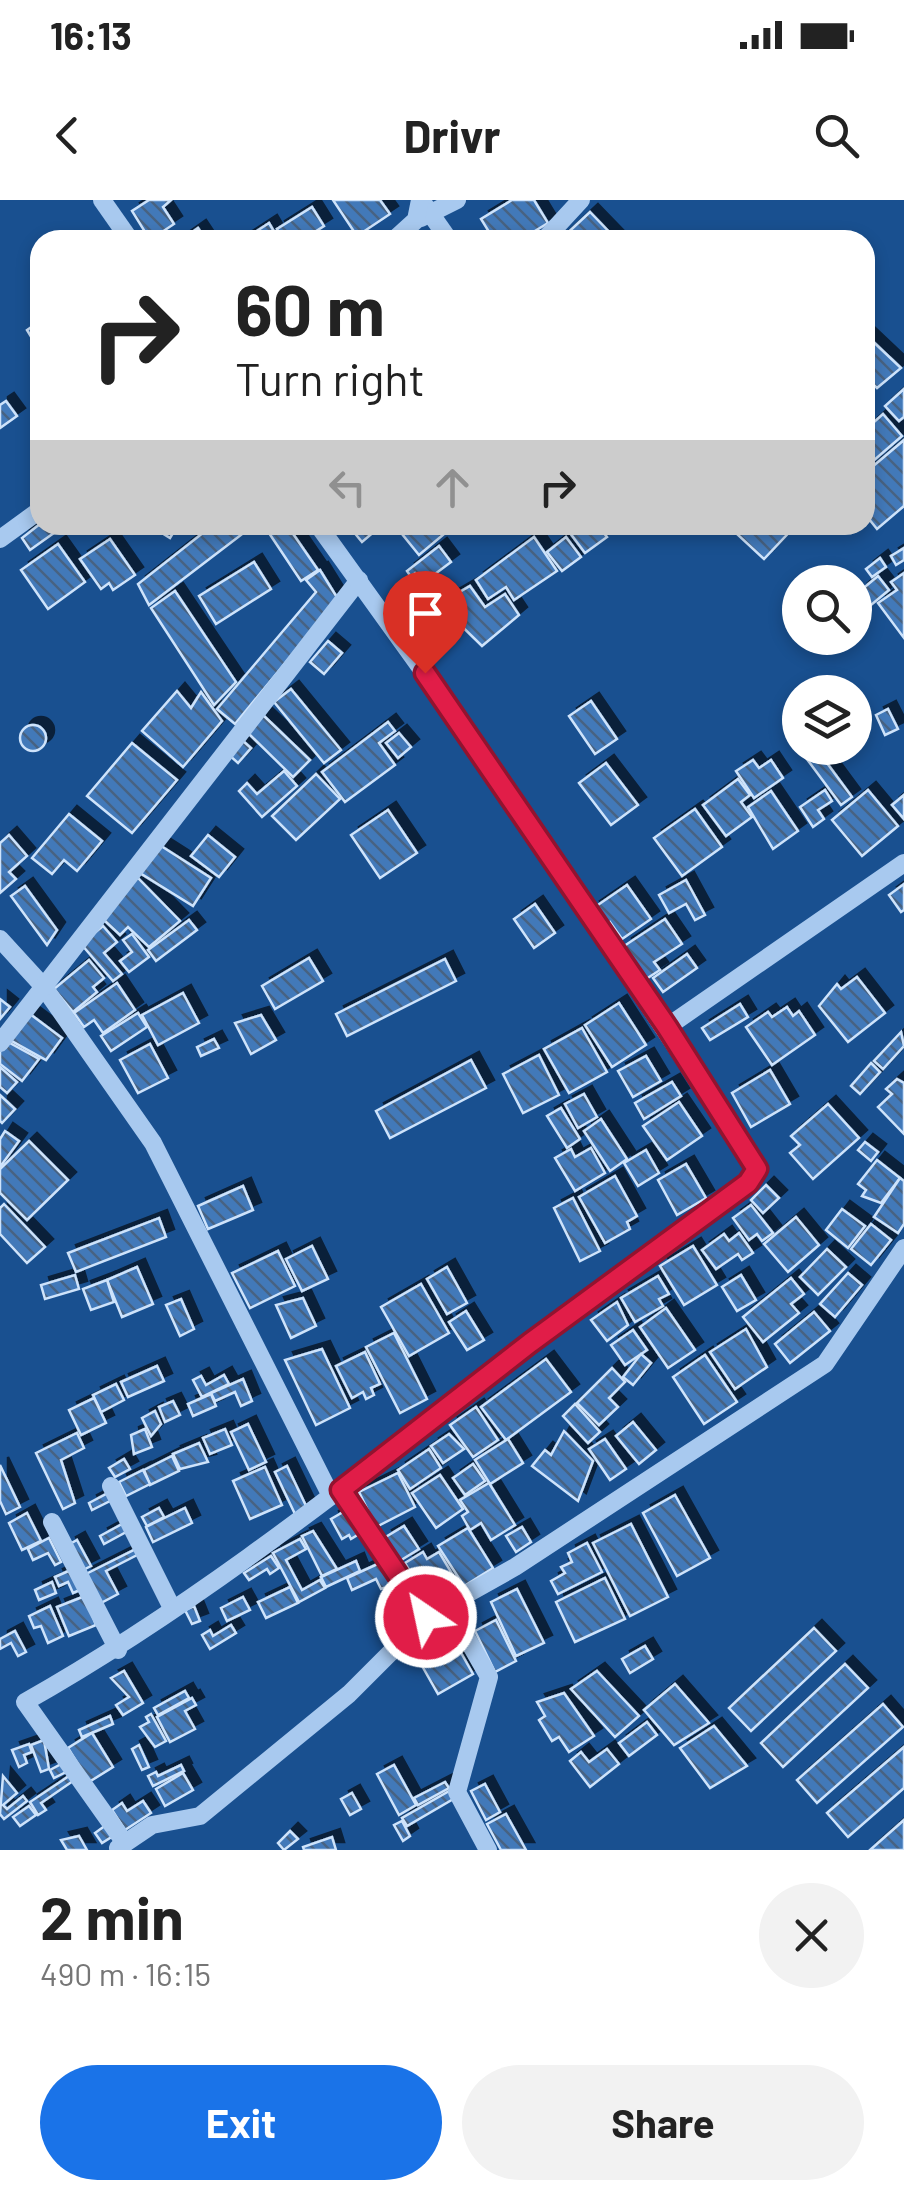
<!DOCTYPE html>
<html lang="en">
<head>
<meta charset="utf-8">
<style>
  :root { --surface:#fff; --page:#f2f2f2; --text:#222; --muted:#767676; --accent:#1a73e8 }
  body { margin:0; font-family:Barlow,sans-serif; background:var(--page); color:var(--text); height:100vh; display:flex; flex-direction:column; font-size:38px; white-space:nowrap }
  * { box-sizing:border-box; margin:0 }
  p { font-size:32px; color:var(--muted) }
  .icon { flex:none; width:55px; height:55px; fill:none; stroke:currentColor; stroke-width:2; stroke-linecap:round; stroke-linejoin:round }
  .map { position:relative; height:1650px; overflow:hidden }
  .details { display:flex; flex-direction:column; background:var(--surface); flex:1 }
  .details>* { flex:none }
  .guide { position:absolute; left:30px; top:30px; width:845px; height:305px; border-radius:30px; box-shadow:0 5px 15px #0003; background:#fff; color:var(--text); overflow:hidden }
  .fabs { position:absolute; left:782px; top:365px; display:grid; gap:20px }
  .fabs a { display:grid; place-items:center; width:90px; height:90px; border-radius:50%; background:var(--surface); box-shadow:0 5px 15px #0003; font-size:50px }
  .pin { position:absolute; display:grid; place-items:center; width:85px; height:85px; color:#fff; margin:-102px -42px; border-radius:50% 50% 50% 0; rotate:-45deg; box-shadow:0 0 10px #0007 }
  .pin .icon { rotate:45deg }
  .me { position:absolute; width:110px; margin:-55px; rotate:326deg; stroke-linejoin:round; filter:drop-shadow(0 0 8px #0008) }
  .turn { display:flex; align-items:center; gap:35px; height:210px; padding:0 40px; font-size:45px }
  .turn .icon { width:130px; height:130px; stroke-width:2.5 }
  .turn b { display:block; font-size:70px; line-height:85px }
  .lanes { display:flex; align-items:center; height:95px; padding:0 40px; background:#0003; justify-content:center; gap:50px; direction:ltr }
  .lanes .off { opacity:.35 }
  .round { display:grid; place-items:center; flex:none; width:105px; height:105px; border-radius:52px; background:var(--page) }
  .overview { display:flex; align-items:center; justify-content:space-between; height:170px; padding:0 40px }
  h1 { font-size:60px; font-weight:700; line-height:75px }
  .action { display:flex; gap:20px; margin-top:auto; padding:20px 40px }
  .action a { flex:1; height:115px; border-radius:60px; background:var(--accent); color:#fff; font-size:40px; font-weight:700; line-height:115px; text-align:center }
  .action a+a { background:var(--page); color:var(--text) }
  .status { display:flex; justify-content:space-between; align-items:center; height:70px; padding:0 50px; background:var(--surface); direction:ltr }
  .status svg { height:28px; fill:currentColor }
  header { display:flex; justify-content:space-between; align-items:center; height:130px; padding:0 40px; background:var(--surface); font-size:45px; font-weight:700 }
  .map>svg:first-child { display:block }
  .building { fill:url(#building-back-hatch); stroke:#cee3fb; stroke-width:2.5; filter:url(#shadow) }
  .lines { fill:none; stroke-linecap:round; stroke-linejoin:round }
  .minor { stroke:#a8c9ef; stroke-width:18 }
  .route-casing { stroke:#92132f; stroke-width:25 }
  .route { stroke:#e11d48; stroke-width:18 }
</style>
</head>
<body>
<div class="status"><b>16:13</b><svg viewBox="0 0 49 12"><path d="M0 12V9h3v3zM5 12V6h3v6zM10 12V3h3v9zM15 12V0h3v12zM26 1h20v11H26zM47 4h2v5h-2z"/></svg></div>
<header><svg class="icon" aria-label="back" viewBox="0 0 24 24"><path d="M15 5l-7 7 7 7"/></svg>Drivr<svg class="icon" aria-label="search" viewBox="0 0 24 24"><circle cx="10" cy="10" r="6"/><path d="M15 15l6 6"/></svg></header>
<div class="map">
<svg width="904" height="1650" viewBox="0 0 904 1650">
  <defs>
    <pattern id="building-back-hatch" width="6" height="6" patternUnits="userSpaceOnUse" patternTransform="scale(2.5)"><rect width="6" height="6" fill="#4279b9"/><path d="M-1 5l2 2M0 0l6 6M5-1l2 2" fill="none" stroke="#476282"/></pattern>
    <filter id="shadow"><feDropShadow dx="8" dy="-8" stdDeviation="0" flood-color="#0009"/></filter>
  </defs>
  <rect width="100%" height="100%" fill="#195090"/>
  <g class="building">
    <polygon points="149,0 171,0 163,7 174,24 150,40 132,11"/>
    <polygon points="333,0 380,0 390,14 357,36"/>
    <polygon points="512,0 534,0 548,23 520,40 494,40 481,19"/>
    <polygon points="312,7 324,26 302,40 283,40 277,29"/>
    <polygon points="590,12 617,40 560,40"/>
    <polygon points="269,23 279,40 243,40"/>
    <polygon points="198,28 206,40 181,40"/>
    <polygon points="40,121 40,135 33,140 27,130"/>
    <polygon points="865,134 901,168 877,188 865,177"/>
    <polygon points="904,189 904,217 899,221 885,206"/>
    <polygon points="6,201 17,216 0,228 0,205"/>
    <polygon points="883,214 902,236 865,268 865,230"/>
    <polygon points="904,240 904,306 877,329 865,314 865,273"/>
    <polygon points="40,324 65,325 30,350 22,338"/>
    <polygon points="149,325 178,325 170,338"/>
    <polygon points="213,325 254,325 149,405 138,384"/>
    <polygon points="281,325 287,325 318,370 301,381 269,333"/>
    <polygon points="348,325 382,325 362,342"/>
    <polygon points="402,325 447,325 450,329 419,355 398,329"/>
    <polygon points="581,325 597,325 607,337 585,353 570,333"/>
    <polygon points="747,325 796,325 764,359 738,335"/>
    <polygon points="534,337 557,371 514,400 506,387 488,399 476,380"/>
    <polygon points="566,337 581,357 562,371 547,352"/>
    <polygon points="110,339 135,375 113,390 109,383 101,389 80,359"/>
    <polygon points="58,344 85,382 48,409 21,370"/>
    <polygon points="439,346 451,362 423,383 415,373 411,377 407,371"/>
    <polygon points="904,348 904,360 896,365 891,356"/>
    <polygon points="880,358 886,367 872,377 866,369"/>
    <polygon points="254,362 271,389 216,424 199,396"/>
    <polygon points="320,370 338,399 235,524 217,509 316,392 306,380"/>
    <polygon points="904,373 904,438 878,403 897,390 891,382"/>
    <polygon points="878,376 889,390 871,405 860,391"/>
    <polygon points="470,386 485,407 505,394 519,415 482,446 439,404"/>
    <polygon points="175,391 236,482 214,505 151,408"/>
    <polygon points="328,441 342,453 324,474 310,462"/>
    <polygon points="291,489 341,550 324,563 274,502"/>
    <polygon points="177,491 191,508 201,492 222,521 183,567 142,531"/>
    <polygon points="591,501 617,539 595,554 569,516"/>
    <polygon points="888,509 898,529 885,535 876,515"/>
    <polygon points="263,515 310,560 293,577 247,532"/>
    <polygon points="388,522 395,531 379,543 395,565 345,602 322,572"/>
    <circle cx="33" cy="538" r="13"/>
    <polygon points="399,533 411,547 398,558 386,543"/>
    <polygon points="242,540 251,548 238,563 229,555"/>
    <polygon points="800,540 800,548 826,548 831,555 824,559 852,597 841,605 795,543"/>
    <polygon points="132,543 177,580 132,633 87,596"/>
    <polygon points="753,560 759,568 771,560 783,578 754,598 736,571"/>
    <polygon points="606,563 638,605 611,625 579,583"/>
    <polygon points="284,571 297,586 262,617 239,591 247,583 257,594"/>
    <polygon points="316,574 340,599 296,640 272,616"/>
    <polygon points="738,579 750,595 741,602 752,617 726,636 703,605"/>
    <polygon points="825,590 832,601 818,610 824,619 813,627 800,607"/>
    <polygon points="868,590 898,626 862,656 832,620"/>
    <polygon points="771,591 798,631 773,649 748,607"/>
    <polygon points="904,595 904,619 892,605"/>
    <polygon points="695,609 722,647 682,676 654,638"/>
    <polygon points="388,610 417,653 380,678 351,635"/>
    <polygon points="69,614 102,641 77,671 64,660 52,674 32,658"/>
    <polygon points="9,635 27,656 9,672 16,679 0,693 0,643"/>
    <polygon points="208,635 235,657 219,677 191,656"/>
    <polygon points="158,644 211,678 193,706 140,673"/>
    <polygon points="136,676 180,721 149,747 128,727 120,735 104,720"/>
    <polygon points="686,680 705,715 695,720 686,704 669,713 659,695"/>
    <polygon points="904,684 904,710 901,712 889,695"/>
    <polygon points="627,685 651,719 622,739 610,722 604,727 592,709"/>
    <polygon points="25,686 57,730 47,745 11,696"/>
    <polygon points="535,704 555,733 534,748 514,719"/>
    <polygon points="665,719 682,744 654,762 660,770 646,779 624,746"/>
    <polygon points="189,720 197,730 156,761 148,750"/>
    <polygon points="103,726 117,742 104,753 122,774 113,781 81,744"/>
    <polygon points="132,734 149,757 129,772 120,761 132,752 123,740"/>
    <polygon points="687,754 697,768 663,792 653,778"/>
    <polygon points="309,758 323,781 275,809 262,786"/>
    <polygon points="445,759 456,781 347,836 336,814"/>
    <polygon points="89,760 104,778 93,787 97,792 73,812 54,789"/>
    <polygon points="857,777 885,813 848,842 819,806 837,784 841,789"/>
    <polygon points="117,783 135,810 103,833 94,820 84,827 74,813"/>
    <polygon points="183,793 199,823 158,845 142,815"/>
    <polygon points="0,799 10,807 0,819"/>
    <polygon points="619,803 646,845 612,867 585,825"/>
    <polygon points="740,804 748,817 710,840 702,828"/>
    <polygon points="787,807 793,816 799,811 815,835 772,865 746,827 768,812 772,817"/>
    <polygon points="138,813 147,827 111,851 101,836"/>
    <polygon points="30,814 62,838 46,860 10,840"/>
    <polygon points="261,815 276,840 251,854 235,823"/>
    <polygon points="582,828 607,872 569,893 544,849"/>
    <polygon points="901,832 904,846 883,869 874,861"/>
    <polygon points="214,839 219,848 201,856 197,847"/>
    <polygon points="8,842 39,859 22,881 0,864 0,851"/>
    <polygon points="150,844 168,878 138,893 120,860"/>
    <polygon points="539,855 559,895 523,913 503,874"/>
    <polygon points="646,856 661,881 633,897 618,871"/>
    <polygon points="471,860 486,888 390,938 376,911"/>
    <polygon points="871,863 880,872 860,894 851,886"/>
    <polygon points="0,867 17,882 7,893 0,887"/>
    <polygon points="770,870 790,904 751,927 732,893"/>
    <polygon points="897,879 904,883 904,934 878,907 892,894 886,889"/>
    <polygon points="672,882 681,896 644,919 635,903"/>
    <polygon points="584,894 597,917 578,928 565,904"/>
    <polygon points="0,895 15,909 2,923 0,921"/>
    <polygon points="679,902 702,936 667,960 643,926"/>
    <polygon points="828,904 859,938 813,979 790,953 800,945 791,936"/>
    <polygon points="561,908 580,939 567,948 547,916"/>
    <polygon points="601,919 627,959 610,971 584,931"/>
    <polygon points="5,931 19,941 0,967 0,939"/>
    <polygon points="29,941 68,980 27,1020 0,993 0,969"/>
    <polygon points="865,942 878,952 871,961 858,950"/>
    <polygon points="591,948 605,973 575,991 555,958 571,949 575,957"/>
    <polygon points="646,950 659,973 638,986 624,963"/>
    <polygon points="877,960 900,978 881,1003 862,996 866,990 858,984"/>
    <polygon points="686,964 706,998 677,1015 658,980"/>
    <polygon points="615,976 637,1016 627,1022 630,1029 605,1043 579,997"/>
    <polygon points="900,978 904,981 904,1024 898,1033 874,1017"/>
    <polygon points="766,985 779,998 763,1013 751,1000"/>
    <polygon points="243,986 253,1010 208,1029 198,1006"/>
    <polygon points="573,998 600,1051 580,1061 554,1008"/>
    <polygon points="4,1004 45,1047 27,1063 0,1034 0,1008"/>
    <polygon points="751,1005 773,1033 762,1041 757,1034 749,1040 733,1018"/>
    <polygon points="842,1009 865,1026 848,1048 826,1030"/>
    <polygon points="796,1017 819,1045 788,1072 764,1044"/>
    <polygon points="159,1018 166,1037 76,1072 68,1053"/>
    <polygon points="871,1024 891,1040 871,1065 851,1049"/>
    <polygon points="739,1033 753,1053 742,1060 738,1054 716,1069 702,1050 724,1034 729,1041"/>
    <polygon points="312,1046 328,1079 302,1091 286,1059"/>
    <polygon points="693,1046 717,1085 684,1105 660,1066"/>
    <polygon points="827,1049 846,1067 818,1095 800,1077"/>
    <polygon points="278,1051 295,1086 250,1108 232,1073"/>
    <polygon points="137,1067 153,1104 122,1117 107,1080"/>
    <polygon points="447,1067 467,1103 447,1114 427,1079"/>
    <polygon points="848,1073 862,1085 835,1117 820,1104"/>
    <polygon points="75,1075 79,1089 45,1099 41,1085"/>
    <polygon points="741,1075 756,1100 737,1111 722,1087"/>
    <polygon points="658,1076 669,1094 659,1099 663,1106 635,1122 621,1098"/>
    <polygon points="791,1078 804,1094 791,1104 799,1113 763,1142 743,1117"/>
    <polygon points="107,1080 114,1102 91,1110 83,1089"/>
    <polygon points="421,1084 449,1133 409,1156 381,1107"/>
    <polygon points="303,1098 316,1126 291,1138 276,1105"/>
    <polygon points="181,1099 194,1129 180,1136 166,1105"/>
    <polygon points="617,1102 628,1125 607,1141 591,1120"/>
    <polygon points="666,1108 695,1150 668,1168 640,1127"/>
    <polygon points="466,1111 484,1140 467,1150 449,1122"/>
    <polygon points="814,1112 830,1131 790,1163 775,1144"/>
    <polygon points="746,1129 767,1167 735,1189 710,1152"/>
    <polygon points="633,1130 647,1150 625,1165 611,1145"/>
    <polygon points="394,1133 427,1199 400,1213 366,1147"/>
    <polygon points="322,1149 350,1208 316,1225 285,1160"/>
    <polygon points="365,1152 380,1184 371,1188 374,1195 366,1199 363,1192 352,1198 336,1166"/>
    <polygon points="641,1154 651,1163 633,1185 623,1177"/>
    <polygon points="705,1155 737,1202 704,1224 673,1177"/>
    <polygon points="546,1159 571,1192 506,1240 481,1207"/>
    <polygon points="157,1166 164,1181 128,1197 121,1182"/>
    <polygon points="612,1168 625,1182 609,1198 618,1207 599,1225 577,1203"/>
    <polygon points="224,1175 229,1184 202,1197 193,1180 201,1176 206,1185"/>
    <polygon points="243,1179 252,1201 241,1206 235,1192 215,1201 211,1193"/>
    <polygon points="116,1184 124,1200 101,1212 93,1195"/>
    <polygon points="211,1194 216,1206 193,1216 188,1204"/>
    <polygon points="94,1198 106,1223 81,1235 69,1210"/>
    <polygon points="173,1201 180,1215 165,1222 159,1207"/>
    <polygon points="575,1204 600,1232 588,1243 563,1216"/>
    <polygon points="476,1207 498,1240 473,1257 450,1225"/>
    <polygon points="155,1211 161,1224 151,1236 142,1218"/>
    <polygon points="633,1222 656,1250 639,1264 616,1236"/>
    <polygon points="248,1224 266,1262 249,1270 231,1232"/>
    <polygon points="145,1229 152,1247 134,1254 131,1235"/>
    <polygon points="225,1229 232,1245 210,1254 203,1238"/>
    <polygon points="564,1231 593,1261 578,1301 532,1266 545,1250 551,1255"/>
    <polygon points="77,1233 84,1248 61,1260 75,1303 63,1309 36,1253"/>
    <polygon points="449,1234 464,1249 443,1263 431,1246"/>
    <polygon points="508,1239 523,1263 490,1284 475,1260"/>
    <polygon points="605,1239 626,1269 610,1280 589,1249"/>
    <polygon points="199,1243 208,1262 180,1269 173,1254"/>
    <polygon points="429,1249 441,1268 410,1289 398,1270"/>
    <polygon points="172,1256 179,1271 150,1285 144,1270"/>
    <polygon points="124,1259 130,1269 115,1277 109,1268"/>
    <polygon points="473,1264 485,1281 465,1295 453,1278"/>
    <polygon points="0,1265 20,1307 6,1314 0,1301"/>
    <polygon points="287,1266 307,1308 295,1314 275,1272"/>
    <polygon points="265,1267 282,1305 250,1319 233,1281"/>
    <polygon points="143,1270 150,1284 126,1296 119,1282"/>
    <polygon points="398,1273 415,1307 376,1327 359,1292"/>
    <polygon points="440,1275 463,1309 436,1328 412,1293"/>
    <polygon points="489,1283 515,1325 491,1340 481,1323 470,1330 462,1316 468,1312 460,1300"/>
    <polygon points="110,1292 114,1299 92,1310 89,1303"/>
    <polygon points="675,1295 710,1358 677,1376 643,1313"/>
    <polygon points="159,1308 164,1317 147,1326 142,1317"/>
    <polygon points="185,1308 192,1323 153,1342 146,1327"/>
    <polygon points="345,1311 359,1334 351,1339 349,1335 342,1339 331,1319"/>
    <polygon points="27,1313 41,1341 22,1350 9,1323"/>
    <polygon points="124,1323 128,1331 104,1344 100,1336"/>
    <polygon points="631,1324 668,1397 630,1416 593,1343"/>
    <polygon points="404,1326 419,1349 398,1362 384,1338"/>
    <polygon points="522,1327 531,1342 516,1352 506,1336"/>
    <polygon points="468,1328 493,1368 464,1386 438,1346"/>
    <polygon points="313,1331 337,1369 322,1376 302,1336"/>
    <polygon points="49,1338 61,1362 55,1365 48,1353 33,1360 28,1349"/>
    <polygon points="300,1339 306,1349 286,1360 302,1390 320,1380 325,1388 299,1402 273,1353"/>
    <polygon points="77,1340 91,1366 81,1371 68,1345"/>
    <polygon points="587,1343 602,1372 558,1394 551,1381 565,1373 561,1367 572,1362 568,1353"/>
    <polygon points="136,1349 139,1354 106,1371 118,1394 99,1404 84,1375"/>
    <polygon points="423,1352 427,1359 439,1352 454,1377 436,1388 431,1378 418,1385 405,1363"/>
    <polygon points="271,1356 279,1368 270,1374 267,1369 249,1380 244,1373"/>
    <polygon points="356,1361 360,1371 326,1387 321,1377"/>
    <polygon points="382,1362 392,1385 381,1389 376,1379 352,1390 347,1378"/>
    <polygon points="73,1369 82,1389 73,1393 68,1382 59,1386 55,1377"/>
    <polygon points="605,1378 625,1419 575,1442 556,1402"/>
    <polygon points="52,1382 56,1393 39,1400 35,1390"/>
    <polygon points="290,1387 298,1403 266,1418 258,1402"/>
    <polygon points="517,1389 544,1443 516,1456 491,1402"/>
    <polygon points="85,1396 96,1425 69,1436 57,1407"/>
    <polygon points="243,1397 250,1410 227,1421 221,1408"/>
    <polygon points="50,1406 63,1436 48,1443 41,1426 34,1428 29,1416"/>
    <polygon points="194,1406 200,1421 192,1424 185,1410"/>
    <polygon points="496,1420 516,1461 495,1472 475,1431"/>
    <polygon points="231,1425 236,1433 210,1449 202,1435 210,1430 213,1436"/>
    <polygon points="814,1428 836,1451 751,1531 729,1508"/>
    <polygon points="15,1431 26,1452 18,1456 11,1443 0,1449 0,1439"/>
    <polygon points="452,1437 473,1474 438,1494 417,1457"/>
    <polygon points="645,1446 653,1459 630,1473 622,1459"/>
    <polygon points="845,1464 868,1488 783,1567 761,1543"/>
    <polygon points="124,1471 143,1503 123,1515 116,1505 129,1497 111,1478"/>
    <polygon points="597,1471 639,1516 615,1537 571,1489"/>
    <polygon points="675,1484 709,1523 674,1545 644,1510"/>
    <polygon points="185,1491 189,1498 158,1515 154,1508"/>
    <polygon points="564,1493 594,1536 569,1552 559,1537 552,1541 539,1520 545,1516 537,1502"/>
    <polygon points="192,1498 196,1505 185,1511 195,1529 170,1542 157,1517"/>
    <polygon points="883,1504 903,1527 817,1603 797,1580"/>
    <polygon points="151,1514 166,1541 155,1547 140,1527 149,1522 146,1517"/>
    <polygon points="110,1516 113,1524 82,1537 79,1530"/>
    <polygon points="647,1522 657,1535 629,1556 619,1543"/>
    <polygon points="714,1526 747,1566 710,1588 680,1548"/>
    <polygon points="92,1533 113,1567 89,1582 68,1548"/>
    <polygon points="44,1540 49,1569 41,1572 31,1545"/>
    <polygon points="29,1544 32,1552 24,1555 27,1563 19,1567 12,1550"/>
    <polygon points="139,1545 149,1567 142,1570 132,1549"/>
    <polygon points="904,1547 904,1588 848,1637 827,1613"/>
    <polygon points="607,1549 619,1564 590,1587 570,1561 581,1552 589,1562"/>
    <polygon points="65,1562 70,1570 54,1578 50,1570"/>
    <polygon points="181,1565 184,1571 153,1586 148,1576 156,1572 158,1576"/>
    <polygon points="394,1565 416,1605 399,1615 377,1574"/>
    <polygon points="183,1573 193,1590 165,1606 156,1589"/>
    <polygon points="3,1576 17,1593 3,1605 7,1609 23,1596 27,1601 4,1619 0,1614"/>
    <polygon points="69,1576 73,1581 41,1603 46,1610 38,1615 30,1602"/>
    <polygon points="445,1582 449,1588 418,1605 414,1598"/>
    <polygon points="485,1584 500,1612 486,1620 471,1591"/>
    <polygon points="451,1590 455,1598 407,1626 402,1618"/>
    <polygon points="352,1593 361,1609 350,1615 341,1599"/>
    <polygon points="143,1601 151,1613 125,1630 112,1610 122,1603 127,1611"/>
    <polygon points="29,1606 36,1615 20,1626 13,1617"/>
    <polygon points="506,1614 526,1650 501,1650 487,1624"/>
    <polygon points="904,1620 904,1650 870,1650"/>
    <polygon points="402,1621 410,1636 403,1641 394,1625"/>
    <polygon points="106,1625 113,1636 102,1643 95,1633"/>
    <polygon points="290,1631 298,1639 284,1650 278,1643"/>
    <polygon points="79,1636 87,1650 67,1650 61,1640"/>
    <polygon points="332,1637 336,1650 304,1650 303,1647"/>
  </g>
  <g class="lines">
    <g class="minor">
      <polyline points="102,0 130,40"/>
      <polyline points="421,0 449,40"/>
      <polyline points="421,18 457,0"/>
      <polyline points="394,40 416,20 420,0"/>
      <polyline points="544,40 581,0"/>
      <polyline points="0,339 40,310"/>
      <polyline points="0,739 43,786 153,943 331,1296"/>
      <polyline points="667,827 904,663"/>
      <polyline points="0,843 359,380"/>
      <polyline points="111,1286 172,1408"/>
      <polyline points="341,1290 426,1417 465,1435 489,1477 457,1592 488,1650"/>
      <polyline points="52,1322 118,1450"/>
      <path d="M125,1643l-100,-141c179,-101 340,-232 502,-357 73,-56 148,-108 222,-162l8,-14 -288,-434 -151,-210"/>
      <polyline points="118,1648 152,1625 200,1616 349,1494 426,1417 515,1367 825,1164 904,1048"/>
    </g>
  </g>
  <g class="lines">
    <defs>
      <polyline id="route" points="425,473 667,827 757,969 748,983 530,1143 341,1290 426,1417"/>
    </defs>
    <use href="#route" class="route-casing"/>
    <use href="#route" class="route"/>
  </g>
</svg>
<div class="fabs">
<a><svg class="icon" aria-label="search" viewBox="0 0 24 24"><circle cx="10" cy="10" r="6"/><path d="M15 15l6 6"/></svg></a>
<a><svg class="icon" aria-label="layers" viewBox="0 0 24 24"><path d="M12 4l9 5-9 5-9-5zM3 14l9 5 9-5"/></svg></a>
</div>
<div class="pin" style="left:425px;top:473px;background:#d93025"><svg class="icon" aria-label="arrive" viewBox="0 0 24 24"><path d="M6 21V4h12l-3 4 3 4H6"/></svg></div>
<svg class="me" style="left:426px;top:1417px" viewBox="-20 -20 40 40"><circle r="17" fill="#e11d48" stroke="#fff" stroke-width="3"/><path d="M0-11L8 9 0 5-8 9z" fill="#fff"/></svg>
<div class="guide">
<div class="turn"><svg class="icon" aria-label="right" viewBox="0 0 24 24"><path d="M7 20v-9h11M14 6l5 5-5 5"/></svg><div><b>60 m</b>Turn right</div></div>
<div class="lanes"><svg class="icon off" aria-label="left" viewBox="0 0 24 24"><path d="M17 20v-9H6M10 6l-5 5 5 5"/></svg><svg class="icon off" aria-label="ahead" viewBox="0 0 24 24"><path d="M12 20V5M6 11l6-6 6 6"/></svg><svg class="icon" aria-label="right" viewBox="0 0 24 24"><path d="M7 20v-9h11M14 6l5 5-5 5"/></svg></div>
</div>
</div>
<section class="details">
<div class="overview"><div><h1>2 min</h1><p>490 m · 16:15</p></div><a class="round"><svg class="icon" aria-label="close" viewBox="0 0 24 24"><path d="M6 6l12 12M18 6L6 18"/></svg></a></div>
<div class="action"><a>Exit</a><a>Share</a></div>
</section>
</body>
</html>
